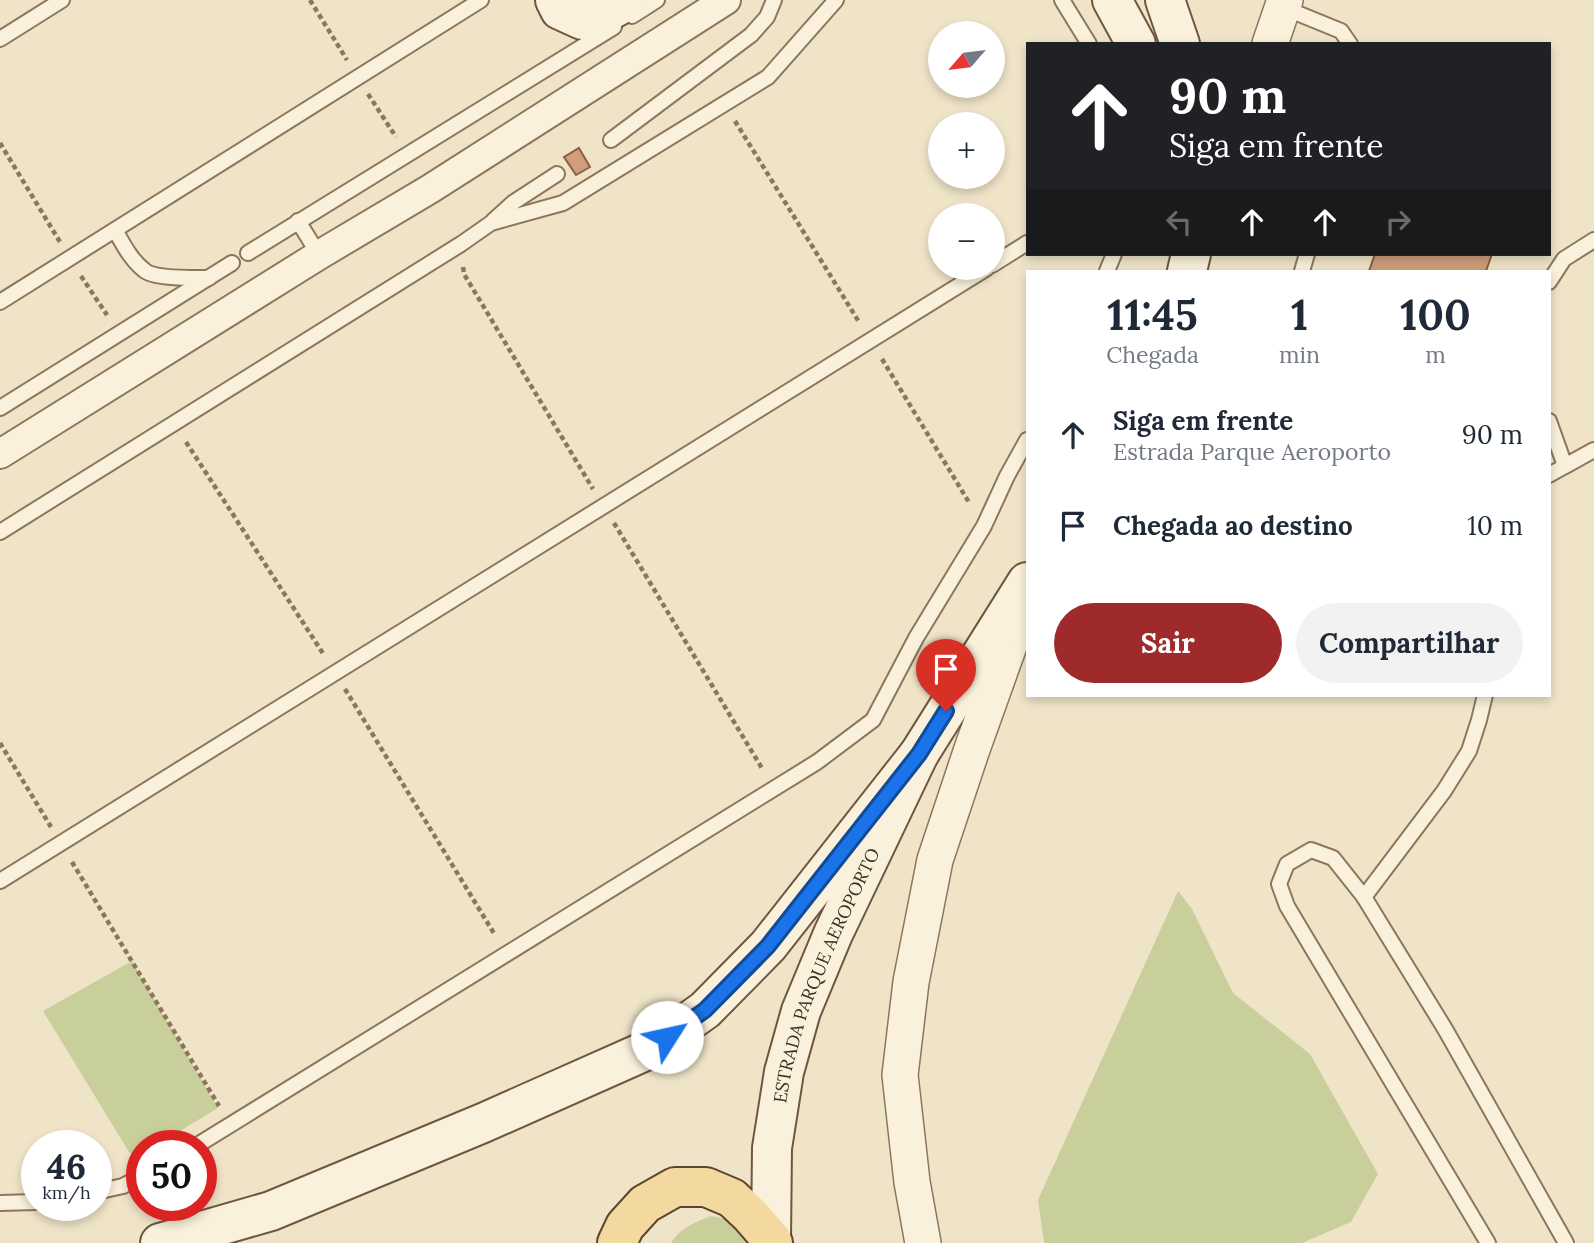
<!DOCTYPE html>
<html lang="pt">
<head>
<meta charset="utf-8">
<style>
  :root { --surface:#fff; --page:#f2f2f3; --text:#1f2937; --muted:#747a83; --accent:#9e2a2b }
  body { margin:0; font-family:Lora,serif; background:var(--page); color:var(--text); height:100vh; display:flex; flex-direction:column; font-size:26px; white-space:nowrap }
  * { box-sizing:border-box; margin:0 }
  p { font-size:23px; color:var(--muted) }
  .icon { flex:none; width:38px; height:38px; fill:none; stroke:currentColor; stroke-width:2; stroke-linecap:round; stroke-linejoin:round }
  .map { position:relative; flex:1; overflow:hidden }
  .panel { position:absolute; left:1026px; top:270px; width:525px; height:427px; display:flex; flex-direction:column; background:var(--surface); border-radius:0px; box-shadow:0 4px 10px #0003 }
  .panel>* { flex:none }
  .hud { position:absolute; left:1026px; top:42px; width:525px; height:214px; border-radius:0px; box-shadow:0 4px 10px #0003; background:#202124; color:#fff; overflow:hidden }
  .needle { width:46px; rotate:242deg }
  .controls { position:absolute; left:928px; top:21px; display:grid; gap:14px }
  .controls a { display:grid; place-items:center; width:77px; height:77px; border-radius:50%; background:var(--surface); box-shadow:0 4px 10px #0003; font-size:35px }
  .speed { position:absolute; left:21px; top:1130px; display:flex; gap:14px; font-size:35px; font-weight:700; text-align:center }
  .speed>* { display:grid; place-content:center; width:91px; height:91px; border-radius:50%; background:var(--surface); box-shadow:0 4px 10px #0003; line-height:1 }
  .speed small { font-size:18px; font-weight:400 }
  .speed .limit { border:10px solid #d22; background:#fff; color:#111 }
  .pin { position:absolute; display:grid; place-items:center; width:60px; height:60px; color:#fff; margin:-72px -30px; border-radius:50% 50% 50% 0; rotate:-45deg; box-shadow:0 0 7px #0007 }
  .pin .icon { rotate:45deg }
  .me { position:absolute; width:77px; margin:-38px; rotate:55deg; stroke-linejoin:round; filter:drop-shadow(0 0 5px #0008) }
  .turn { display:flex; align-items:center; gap:24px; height:147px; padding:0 28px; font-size:32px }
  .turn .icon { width:91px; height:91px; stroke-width:2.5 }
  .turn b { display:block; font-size:49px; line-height:60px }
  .lanes { display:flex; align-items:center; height:66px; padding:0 28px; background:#0003; justify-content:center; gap:35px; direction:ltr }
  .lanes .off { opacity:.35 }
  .eta { display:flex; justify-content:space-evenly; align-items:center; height:119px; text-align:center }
  .eta b { font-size:42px; font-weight:700; line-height:49px }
  .cta { display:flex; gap:14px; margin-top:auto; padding:14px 28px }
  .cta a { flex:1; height:80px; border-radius:42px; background:var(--accent); color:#fff; font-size:28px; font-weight:700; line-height:80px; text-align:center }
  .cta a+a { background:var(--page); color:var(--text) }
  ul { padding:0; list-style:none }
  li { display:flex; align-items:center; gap:21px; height:91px; padding:0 28px }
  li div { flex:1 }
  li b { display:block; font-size:26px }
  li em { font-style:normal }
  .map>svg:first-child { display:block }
  .green { fill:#c9cf9b }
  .building { fill:#cf9f7d; stroke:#8d5f41; stroke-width:2 }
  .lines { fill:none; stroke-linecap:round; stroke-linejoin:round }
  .service-casing { stroke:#8d765c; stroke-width:18 }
  .minor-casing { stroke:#8d765c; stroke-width:32 }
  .tertiary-casing { stroke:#8d765c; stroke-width:38 }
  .secondary-casing { stroke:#6f573f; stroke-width:42 }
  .primary-casing { stroke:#5b4430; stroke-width:42 }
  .path { stroke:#8d765c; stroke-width:4.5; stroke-dasharray:5 3.5; stroke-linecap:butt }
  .service { stroke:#faf1dc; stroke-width:14 }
  .minor { stroke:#faf1dc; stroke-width:28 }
  .tertiary { stroke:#faf1dc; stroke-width:35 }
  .secondary { stroke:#faf1dc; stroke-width:38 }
  .primary { stroke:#f3d9a0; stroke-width:38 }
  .route-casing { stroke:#114b97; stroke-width:18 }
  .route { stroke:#1a73e8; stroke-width:12 }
  .labels { text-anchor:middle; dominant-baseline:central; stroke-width:6; stroke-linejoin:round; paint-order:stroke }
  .street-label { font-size:18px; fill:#3d2e20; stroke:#f7eed8 }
</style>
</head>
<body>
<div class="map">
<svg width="1594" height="1243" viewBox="0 0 1594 1243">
  <rect width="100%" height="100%" fill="#f0e4c8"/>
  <g class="green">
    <polygon points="1178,891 1192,909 1233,993 1310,1054 1378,1174 1351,1222 1302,1243 1044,1243 1038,1200"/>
    <polygon points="132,961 218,1108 155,1146 142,1146 142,1154 135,1156 129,1152 43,1011"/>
    <path d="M711,1216l24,5 19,22h-83c9,-15 24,-21 40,-27z"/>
  </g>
  <g class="building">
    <polygon points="579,148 590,167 576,175 564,157"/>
    <polygon points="1375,254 1492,254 1486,271 1369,271"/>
  </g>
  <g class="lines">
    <defs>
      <g id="service">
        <polyline points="1062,0 1089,44"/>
        <polyline points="1282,7 1341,31 1350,44"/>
        <polyline points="632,16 657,0"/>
        <polyline points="0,39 62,0"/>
        <polyline points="611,140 751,35 767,17 774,0"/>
        <polyline points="298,221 319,255"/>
        <polyline points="493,221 514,202 557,174"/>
        <path d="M115,230c8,14 16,30 29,40 9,9 51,8 65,8"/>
        <polyline points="248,253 614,27"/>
        <polyline points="992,265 1027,243"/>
        <polyline points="1107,271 1114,254"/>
        <polyline points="1302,271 1307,254"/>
        <polyline points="1549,282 1564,259 1594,240"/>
        <polyline points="0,302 481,0"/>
        <polyline points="0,408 232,263"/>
        <polyline points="1549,421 1565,466 1594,450"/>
        <polyline points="1549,475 1565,466"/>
        <polyline points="0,532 461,244 491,223 563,203 768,77 836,0"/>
        <polyline points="0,881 987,268"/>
        <polyline points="1364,897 1444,791 1469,751 1479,720 1485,695"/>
        <polyline points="196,1146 817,762 873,720 916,638 984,526 1007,476 1027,440"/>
        <polyline points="96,1192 123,1186 142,1176"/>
        <polyline points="0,1203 37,1202"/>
        <polyline points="1488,1243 1287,906 1279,884 1287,864 1311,850 1333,858 1364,897 1445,1029 1566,1243"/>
      </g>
      <polyline id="minor" points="0,454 319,255 430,189 726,0"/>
      <g id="tertiary">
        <polyline points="1270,44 1285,0"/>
        <polyline points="923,1243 912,1182 900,1075 911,982 935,860 972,749 1025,601"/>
      </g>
      <g id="secondary">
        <polyline points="555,0 560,10 582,20 602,15 629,0"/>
        <polyline points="1112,0 1136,44"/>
        <polyline points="1165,0 1180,44"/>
        <polyline points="1187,271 1191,254"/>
        <path id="s1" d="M771,1239l1,-91 12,-76 17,-61 32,-77 86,-180 108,-172"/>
        <polyline points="160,1243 271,1211 483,1123 643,1052 667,1037 705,1010 768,946 919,754"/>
      </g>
      <polyline id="primary" points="617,1243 625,1226 645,1204 675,1187 706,1187 732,1198 750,1215 771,1239 773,1243"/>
    </defs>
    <use href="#service" class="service-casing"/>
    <use href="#minor" class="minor-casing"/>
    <use href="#tertiary" class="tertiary-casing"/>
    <use href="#secondary" class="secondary-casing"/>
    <use href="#primary" class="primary-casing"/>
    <g class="path">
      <polyline points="310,0 347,60"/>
      <polyline points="368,94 396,137"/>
      <polyline points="735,121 859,322"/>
      <polyline points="0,143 60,242"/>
      <polyline points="463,267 464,274 593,489"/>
      <polyline points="81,276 107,315"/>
      <polyline points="882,359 970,504"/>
      <polyline points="186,442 324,655"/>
      <polyline points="614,523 763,770"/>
      <polyline points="345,689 495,935"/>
      <polyline points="0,743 51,827"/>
      <polyline points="72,862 219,1106"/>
    </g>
    <use href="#service" class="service"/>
    <use href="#minor" class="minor"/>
    <use href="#tertiary" class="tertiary"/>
    <use href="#secondary" class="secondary"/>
    <use href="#primary" class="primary"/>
  </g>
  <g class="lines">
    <defs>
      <polyline id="route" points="667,1037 705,1010 768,946 919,754 946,711"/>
    </defs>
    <use href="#route" class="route-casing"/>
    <use href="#route" class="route"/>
  </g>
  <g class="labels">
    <g class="street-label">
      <text stroke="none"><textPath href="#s1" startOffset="273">ESTRADA PARQUE AEROPORTO</textPath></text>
    </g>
  </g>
</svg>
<div class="controls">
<a><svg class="needle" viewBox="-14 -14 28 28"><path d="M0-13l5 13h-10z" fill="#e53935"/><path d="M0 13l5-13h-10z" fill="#747a83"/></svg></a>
<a>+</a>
<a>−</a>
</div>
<div class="speed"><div>46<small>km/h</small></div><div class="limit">50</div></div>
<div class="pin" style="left:946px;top:711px;background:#d93025"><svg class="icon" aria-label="arrive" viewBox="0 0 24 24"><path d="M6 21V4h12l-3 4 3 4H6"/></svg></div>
<svg class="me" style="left:667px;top:1037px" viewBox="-20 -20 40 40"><circle r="19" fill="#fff"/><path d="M0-13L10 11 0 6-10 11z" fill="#1a73e8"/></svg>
<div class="hud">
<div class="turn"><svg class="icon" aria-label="ahead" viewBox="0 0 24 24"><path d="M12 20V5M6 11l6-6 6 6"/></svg><div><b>90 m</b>Siga em frente</div></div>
<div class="lanes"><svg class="icon off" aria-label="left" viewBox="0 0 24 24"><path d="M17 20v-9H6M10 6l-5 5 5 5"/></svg><svg class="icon" aria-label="ahead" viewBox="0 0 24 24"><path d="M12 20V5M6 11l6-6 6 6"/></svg><svg class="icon" aria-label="ahead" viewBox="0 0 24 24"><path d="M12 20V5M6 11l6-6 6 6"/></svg><svg class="icon off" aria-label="right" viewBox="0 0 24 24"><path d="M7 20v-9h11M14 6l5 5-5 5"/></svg></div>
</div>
<section class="panel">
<div class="eta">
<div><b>11:45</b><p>Chegada</p></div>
<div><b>1</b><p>min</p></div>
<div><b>100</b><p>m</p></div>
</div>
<ul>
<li><svg class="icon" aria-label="ahead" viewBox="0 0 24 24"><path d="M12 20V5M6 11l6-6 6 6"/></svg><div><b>Siga em frente</b><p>Estrada Parque Aeroporto</p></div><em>90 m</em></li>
<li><svg class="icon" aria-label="arrive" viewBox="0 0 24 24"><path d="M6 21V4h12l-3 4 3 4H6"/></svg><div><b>Chegada ao destino</b></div><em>10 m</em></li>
</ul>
<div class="cta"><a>Sair</a><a>Compartilhar</a></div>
</section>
</div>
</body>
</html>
